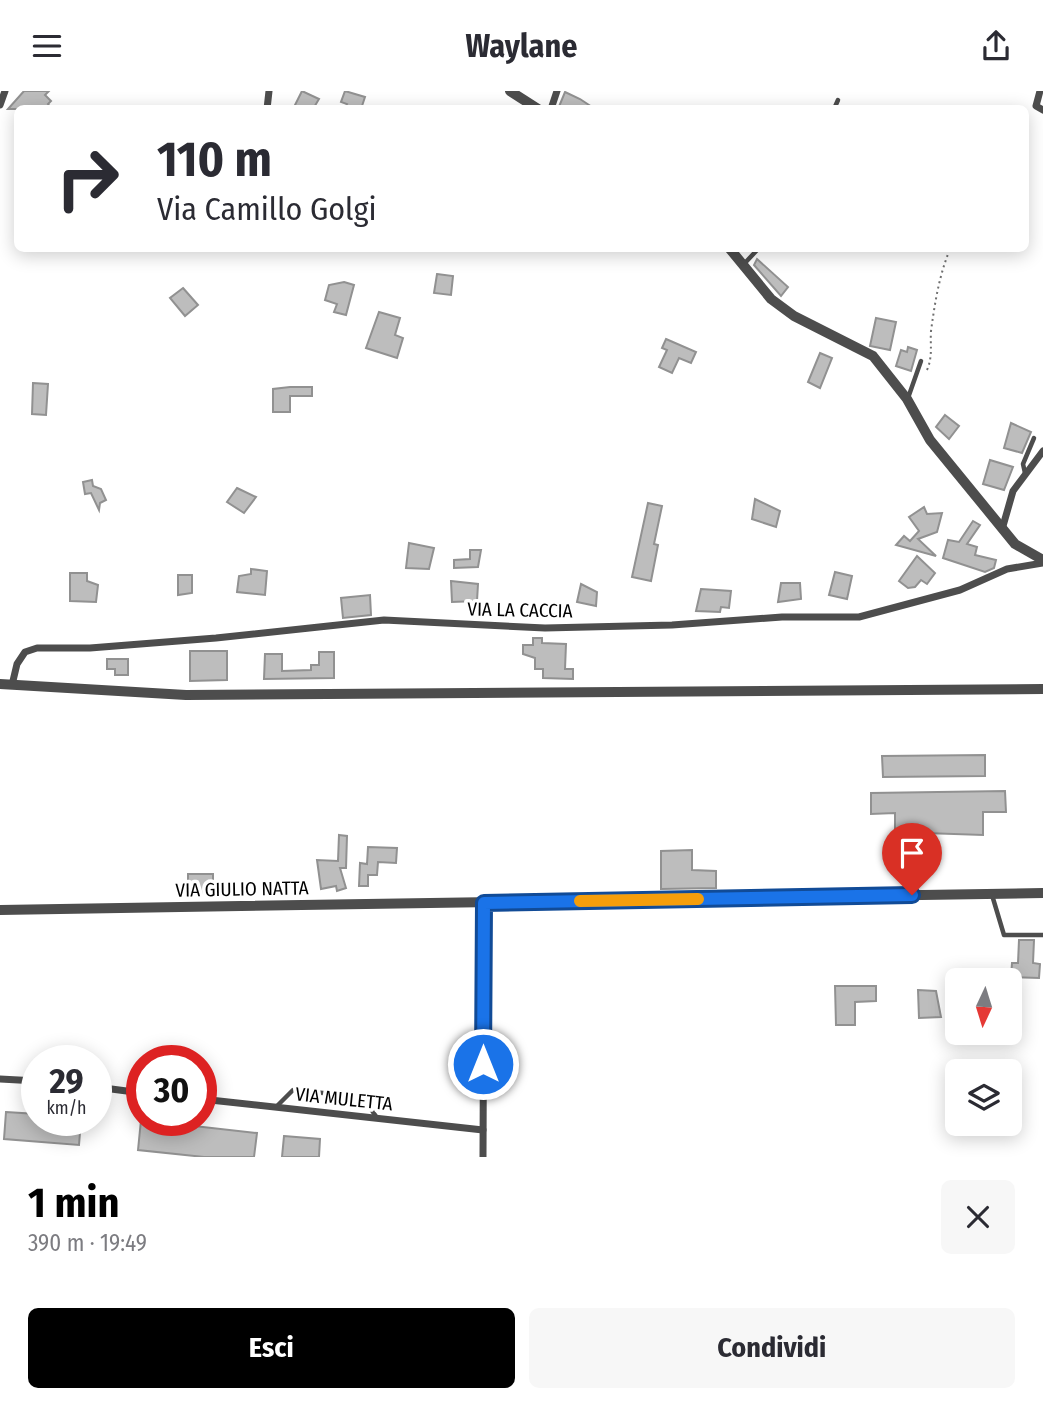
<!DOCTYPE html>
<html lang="it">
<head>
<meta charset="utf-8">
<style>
  :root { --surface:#fff; --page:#f7f7f7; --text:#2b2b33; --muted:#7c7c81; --accent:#000 }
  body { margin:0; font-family:"Fira Sans Condensed",sans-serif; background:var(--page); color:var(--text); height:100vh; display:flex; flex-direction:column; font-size:26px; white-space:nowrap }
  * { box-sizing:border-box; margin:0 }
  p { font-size:23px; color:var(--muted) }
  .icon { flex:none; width:38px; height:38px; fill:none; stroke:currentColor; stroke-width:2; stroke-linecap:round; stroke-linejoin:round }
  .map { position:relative; height:1066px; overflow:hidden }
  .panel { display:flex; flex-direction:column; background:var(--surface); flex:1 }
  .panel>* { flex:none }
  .top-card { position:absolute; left:14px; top:14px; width:1015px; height:147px; border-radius:10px; box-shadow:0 4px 18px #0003; background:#fff; color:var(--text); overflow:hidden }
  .needle { width:46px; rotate:184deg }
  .fabs { position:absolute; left:945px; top:877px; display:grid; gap:14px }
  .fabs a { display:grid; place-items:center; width:77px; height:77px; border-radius:10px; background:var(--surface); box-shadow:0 4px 18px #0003; font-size:35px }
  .speed { position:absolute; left:21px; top:954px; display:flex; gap:14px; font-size:35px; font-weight:700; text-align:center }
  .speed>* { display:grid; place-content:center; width:91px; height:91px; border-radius:50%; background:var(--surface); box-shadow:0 4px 18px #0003; line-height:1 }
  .speed small { font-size:18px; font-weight:400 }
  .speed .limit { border:10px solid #d22; background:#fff; color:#111 }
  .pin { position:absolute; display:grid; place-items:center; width:60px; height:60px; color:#fff; margin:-72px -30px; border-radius:50% 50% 50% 0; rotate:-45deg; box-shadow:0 0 7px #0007 }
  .pin .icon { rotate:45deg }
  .me { position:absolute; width:77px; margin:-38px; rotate:0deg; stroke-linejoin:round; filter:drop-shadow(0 0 5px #0008) }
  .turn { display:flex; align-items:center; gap:24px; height:147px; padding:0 28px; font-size:32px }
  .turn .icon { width:91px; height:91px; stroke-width:2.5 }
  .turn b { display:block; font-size:49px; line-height:60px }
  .round { display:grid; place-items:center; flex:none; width:74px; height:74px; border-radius:10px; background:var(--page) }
  .headline { display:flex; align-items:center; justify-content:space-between; height:119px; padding:0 28px }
  h1 { font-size:42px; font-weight:700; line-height:52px; color:var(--accent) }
  .button { display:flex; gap:14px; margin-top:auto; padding:14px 28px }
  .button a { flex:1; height:80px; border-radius:10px; background:var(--accent); color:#fff; font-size:28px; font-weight:700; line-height:80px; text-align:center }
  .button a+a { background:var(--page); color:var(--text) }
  header { display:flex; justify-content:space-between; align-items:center; height:91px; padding:0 28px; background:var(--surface); font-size:32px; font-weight:700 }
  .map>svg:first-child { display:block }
  .building { fill:#bdbdbd; stroke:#919191; stroke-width:2 }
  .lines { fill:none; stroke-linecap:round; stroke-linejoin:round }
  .path { stroke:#6f6f6f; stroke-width:2; stroke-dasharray:2 3.5; stroke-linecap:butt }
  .service { stroke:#4d4d4d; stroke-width:4.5 }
  .minor { stroke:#4d4d4d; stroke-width:7 }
  .tertiary { stroke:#4d4d4d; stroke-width:10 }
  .route-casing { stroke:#114b97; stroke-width:18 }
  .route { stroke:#1a73e8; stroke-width:12 }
  .slow { stroke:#f59e0b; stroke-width:12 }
  .labels { text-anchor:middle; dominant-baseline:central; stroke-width:7; stroke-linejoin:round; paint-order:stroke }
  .street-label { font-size:19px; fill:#000; stroke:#fff }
</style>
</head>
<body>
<header><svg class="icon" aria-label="menu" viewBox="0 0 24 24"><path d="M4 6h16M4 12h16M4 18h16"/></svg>Waylane<svg class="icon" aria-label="share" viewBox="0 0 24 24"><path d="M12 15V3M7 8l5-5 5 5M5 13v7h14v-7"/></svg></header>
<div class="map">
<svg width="1043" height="1066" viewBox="0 0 1043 1066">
  <rect width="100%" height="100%" fill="#fff"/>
  <g class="building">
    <polygon points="24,0 49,0 45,4 51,10 48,13 52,18 8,18"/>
    <polygon points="302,0 319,8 313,18 293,18"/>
    <polygon points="345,0 365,6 361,18 345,18 347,13 341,11"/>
    <polygon points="565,1 580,8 595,18 558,18"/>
    <polygon points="757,168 788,196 781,205 754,174"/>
    <polygon points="437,183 453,185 451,204 434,202"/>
    <polygon points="344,191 354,194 346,224 334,221 337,213 325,209 329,194"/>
    <polygon points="183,197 198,214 185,225 170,207"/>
    <polygon points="379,221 400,227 395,244 403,247 397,267 366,257"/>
    <polygon points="876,227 896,231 890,259 870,255"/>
    <polygon points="666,248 696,261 691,272 679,267 672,282 659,276 667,259 662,257"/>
    <polygon points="908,256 917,259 911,280 896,275 901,259 907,261"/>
    <polygon points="820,262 832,267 820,297 808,291"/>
    <polygon points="33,292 48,293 46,324 32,323"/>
    <polygon points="290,296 312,296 312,305 290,305 290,321 273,321 273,298"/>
    <polygon points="945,324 959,335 949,348 936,336"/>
    <polygon points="1011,332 1031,341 1022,362 1004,357"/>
    <polygon points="990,369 1013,376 1004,399 983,393"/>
    <polygon points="92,389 93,395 101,398 106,409 100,412 99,419 91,402 85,403 83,391"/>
    <polygon points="237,397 256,406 244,422 227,411"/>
    <polygon points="755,408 780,420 776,436 752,428"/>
    <polygon points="648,412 662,415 654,453 658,454 651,490 632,486"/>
    <polygon points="924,416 927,423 942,422 937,441 918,448 936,465 896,454 904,445 910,450 919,440 909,426"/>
    <polygon points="973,430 980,434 967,453 977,456 975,464 996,469 994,477 985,481 943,467 948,449 959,451"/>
    <polygon points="409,452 434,457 429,478 406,477"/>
    <polygon points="470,459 481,459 478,476 454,477 454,469 470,468"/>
    <polygon points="917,465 935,482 927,493 921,489 915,496 908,497 899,490"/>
    <polygon points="251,478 267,480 265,504 237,501 239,485 251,483"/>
    <polygon points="835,481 852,485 847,508 829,504"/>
    <polygon points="70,482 87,482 87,490 98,494 96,511 70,510"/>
    <polygon points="178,484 192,484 192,502 178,504"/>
    <polygon points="451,490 478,493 477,510 452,511"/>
    <polygon points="781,492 800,492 801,508 778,511"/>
    <polygon points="581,493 597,501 596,515 577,511"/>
    <polygon points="701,498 731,500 729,517 721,516 720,521 696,520"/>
    <polygon points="370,504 371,524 343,527 341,507"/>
    <polygon points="533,547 542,547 542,552 566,553 565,578 573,578 573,588 543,587 543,578 535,578 535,567 523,563 523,554 533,554"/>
    <polygon points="190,560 227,560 227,589 190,590"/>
    <polygon points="319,561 334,561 334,587 264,588 265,563 282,563 282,580 311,579 311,574 319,574"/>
    <polygon points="107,568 128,568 128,584 115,584 115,578 107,578"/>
    <polygon points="985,664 985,685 883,686 882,665"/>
    <polygon points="1005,700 1006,721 983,721 983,744 895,741 895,722 871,723 871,702"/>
    <polygon points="339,744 347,745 346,777 340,777 346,797 337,800 336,795 321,798 317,769 338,770"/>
    <polygon points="368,756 397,757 396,772 378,771 377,784 368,784 368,795 359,795 360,772 367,773"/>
    <polygon points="692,759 692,779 716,780 716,797 661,798 661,760"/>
    <rect x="188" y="783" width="25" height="20"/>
    <polygon points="1019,849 1034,849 1033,872 1040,873 1039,887 1011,886 1012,872 1018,872"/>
    <polygon points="835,895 876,895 876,910 855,911 855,934 836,934"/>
    <polygon points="918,899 936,900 941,926 919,927"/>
    <polygon points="6,1021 37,1023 37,1029 81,1029 79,1054 4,1048"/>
    <polygon points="141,1029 257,1042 254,1066 204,1066 138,1059"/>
    <polygon points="284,1045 320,1048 319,1066 282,1066"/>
  </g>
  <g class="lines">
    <path class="path" d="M927,279c6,-14 3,-25 4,-39 4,-29 8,-55 19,-82"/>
    <g class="service">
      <polyline points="834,18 838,9"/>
      <polyline points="744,173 758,158"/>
      <polyline points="908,307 921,270"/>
      <polyline points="1025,382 1023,373 1034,347"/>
      <polyline points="992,804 1004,844 1043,844"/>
      <polyline points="276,1016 293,999 363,1006 377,1027"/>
    </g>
    <g class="minor">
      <polyline points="1040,0 1036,15 1043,19"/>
      <polyline points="0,14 5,0"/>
      <polyline points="267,18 269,0"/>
      <polyline points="551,18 557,0"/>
      <polyline points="1003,435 1013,400 1043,360"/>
      <polyline points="12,594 17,573 25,561 37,557 90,557 216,547 384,529 545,537 672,534 782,526 859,526 960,499 1007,478 1043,472"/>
      <polyline points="0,988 37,990"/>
      <polyline points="96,996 142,1002"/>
      <polyline points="201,1008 483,1039"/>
      <polyline points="483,1066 484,812"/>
    </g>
    <g class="tertiary">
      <polyline points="510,0 538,18"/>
      <polyline points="730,158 771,208 794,225 873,265 907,308 930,349 1015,453 1043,469"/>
      <polyline points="0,593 186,604 1043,598"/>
      <polyline points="0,819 1043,802"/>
    </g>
  </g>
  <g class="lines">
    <defs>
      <polyline id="route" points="483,973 484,812 912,804"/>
    </defs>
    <use href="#route" class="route-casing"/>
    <use href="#route" class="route"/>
    <polyline class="slow" points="580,810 698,808"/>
  </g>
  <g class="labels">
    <g class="street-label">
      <text transform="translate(520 519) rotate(1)">VIA LA CACCIA</text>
      <text transform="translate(242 798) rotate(-1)">VIA GIULIO NATTA</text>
      <text transform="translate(344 1008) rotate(6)">VIA MULETTA</text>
    </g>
  </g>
</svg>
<div class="fabs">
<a><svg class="needle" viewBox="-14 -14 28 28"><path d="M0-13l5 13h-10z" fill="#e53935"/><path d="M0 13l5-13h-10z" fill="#7c7c81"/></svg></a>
<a><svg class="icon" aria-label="layers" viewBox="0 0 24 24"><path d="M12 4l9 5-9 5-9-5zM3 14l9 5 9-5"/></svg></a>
</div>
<div class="speed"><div>29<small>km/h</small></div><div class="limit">30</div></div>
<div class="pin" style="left:912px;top:804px;background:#d93025"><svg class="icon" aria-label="arrive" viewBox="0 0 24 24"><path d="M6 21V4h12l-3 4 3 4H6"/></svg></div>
<svg class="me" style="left:483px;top:973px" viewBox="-20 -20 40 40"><circle r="17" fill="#1a73e8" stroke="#fff" stroke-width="3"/><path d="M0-11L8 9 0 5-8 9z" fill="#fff"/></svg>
<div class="top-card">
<div class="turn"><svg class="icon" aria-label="right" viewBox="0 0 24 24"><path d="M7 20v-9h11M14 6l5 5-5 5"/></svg><div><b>110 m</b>Via Camillo Golgi</div></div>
</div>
</div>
<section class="panel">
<div class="headline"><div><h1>1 min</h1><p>390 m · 19:49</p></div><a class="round"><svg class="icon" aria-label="close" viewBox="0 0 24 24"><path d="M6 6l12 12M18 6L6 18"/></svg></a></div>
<div class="button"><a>Esci</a><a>Condividi</a></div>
</section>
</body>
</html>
